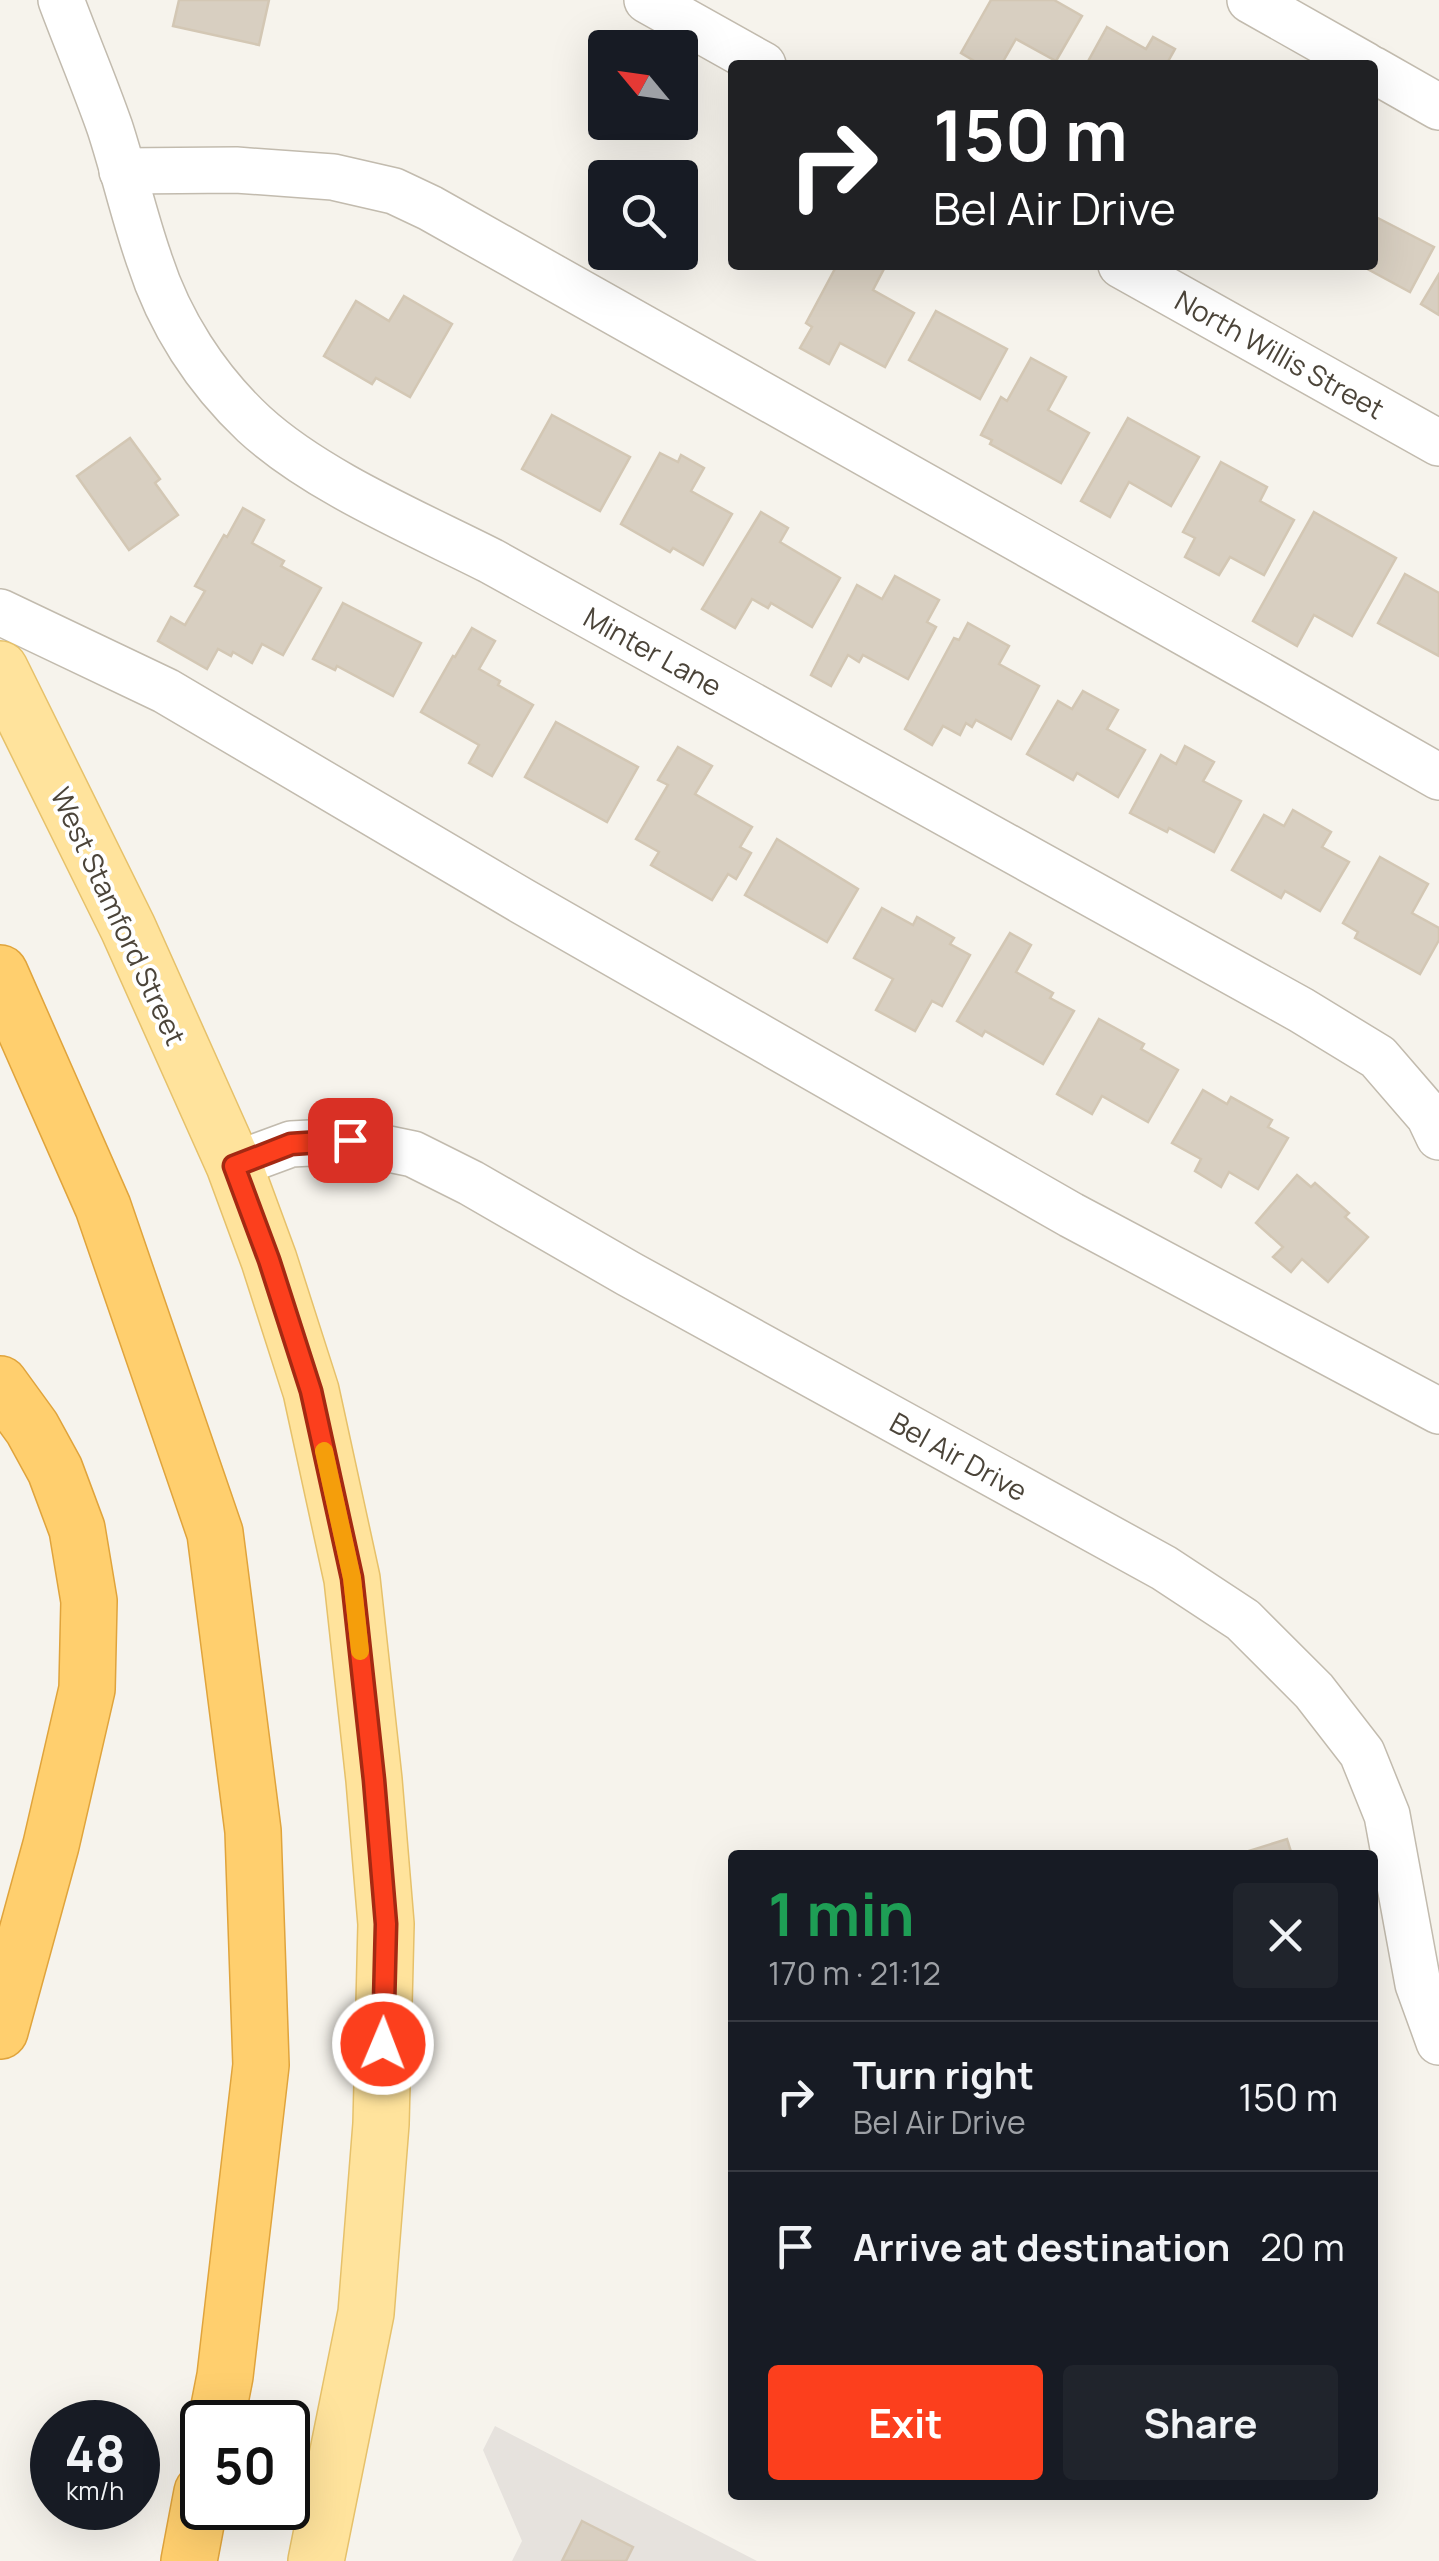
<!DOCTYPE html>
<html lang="en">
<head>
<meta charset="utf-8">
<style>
  :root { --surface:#171b24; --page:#20242c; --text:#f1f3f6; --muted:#9ea1a6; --line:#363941; --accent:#fc3f1d }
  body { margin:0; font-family:Manrope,sans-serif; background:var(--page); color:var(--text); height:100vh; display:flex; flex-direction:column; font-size:38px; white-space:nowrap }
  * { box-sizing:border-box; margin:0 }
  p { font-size:32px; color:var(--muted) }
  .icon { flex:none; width:55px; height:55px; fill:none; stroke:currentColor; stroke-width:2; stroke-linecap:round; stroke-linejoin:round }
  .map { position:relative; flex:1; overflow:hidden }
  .details { position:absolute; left:728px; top:1850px; width:650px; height:650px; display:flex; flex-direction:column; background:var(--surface); border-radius:10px; box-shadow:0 10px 40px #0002 }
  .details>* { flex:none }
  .guide { position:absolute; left:728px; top:60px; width:650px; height:210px; border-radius:10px; box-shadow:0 10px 40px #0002; background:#202124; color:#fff; overflow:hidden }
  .needle { width:65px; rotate:299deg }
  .buttons { position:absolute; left:588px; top:30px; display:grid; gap:20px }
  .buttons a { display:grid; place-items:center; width:110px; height:110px; border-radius:10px; background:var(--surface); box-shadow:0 10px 40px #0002; font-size:50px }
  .speed { position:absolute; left:30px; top:2400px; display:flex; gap:20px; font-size:50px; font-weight:700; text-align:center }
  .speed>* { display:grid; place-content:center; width:130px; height:130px; border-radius:50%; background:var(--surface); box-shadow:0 10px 40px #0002; line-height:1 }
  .speed small { font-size:25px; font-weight:400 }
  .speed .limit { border:5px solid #111; border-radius:15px; background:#fff; color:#111 }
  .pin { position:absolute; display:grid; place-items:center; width:85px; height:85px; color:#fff; margin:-42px; border-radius:20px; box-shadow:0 5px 15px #0006 }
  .me { position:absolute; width:110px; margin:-55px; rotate:1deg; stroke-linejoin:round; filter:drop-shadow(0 0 8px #0008) }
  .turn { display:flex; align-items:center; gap:35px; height:210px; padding:0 40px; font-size:45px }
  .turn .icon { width:130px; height:130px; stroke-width:2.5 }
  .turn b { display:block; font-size:70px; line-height:85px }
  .round { display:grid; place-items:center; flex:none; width:105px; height:105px; border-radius:10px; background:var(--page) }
  .overview { display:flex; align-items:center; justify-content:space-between; height:170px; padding:0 40px }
  h1 { font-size:60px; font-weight:700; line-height:75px; color:#1e9e55 }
  .action { display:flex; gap:20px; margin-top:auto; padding:20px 40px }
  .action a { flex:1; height:115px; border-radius:10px; background:var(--accent); color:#fff; font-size:40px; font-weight:700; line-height:115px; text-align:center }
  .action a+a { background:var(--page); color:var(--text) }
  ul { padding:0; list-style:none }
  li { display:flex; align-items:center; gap:30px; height:150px; padding:0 40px; border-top:2px solid var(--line) }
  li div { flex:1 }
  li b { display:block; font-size:38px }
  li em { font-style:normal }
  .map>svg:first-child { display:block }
  .industrial { fill:#e6e2dd }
  .building { fill:#d8cfc1; stroke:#d3c7b4; stroke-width:2.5 }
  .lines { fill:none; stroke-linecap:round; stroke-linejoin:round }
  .minor-casing { stroke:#c2bbae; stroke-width:48 }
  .major-casing { stroke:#e6c16a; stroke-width:58 }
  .highway-casing { stroke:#e0a43c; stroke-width:58 }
  .minor { stroke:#fff; stroke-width:45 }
  .major { stroke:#ffe39c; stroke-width:55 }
  .highway { stroke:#ffcf6e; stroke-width:55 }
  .route-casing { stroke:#a42913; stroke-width:25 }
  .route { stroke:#fc3f1d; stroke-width:18 }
  .slow { stroke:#f59e0b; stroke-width:18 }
  .labels { text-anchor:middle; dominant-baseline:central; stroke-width:8; stroke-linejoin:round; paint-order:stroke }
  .street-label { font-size:28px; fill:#4b4439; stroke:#fff }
</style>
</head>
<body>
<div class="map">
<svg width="1439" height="2561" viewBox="0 0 1439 2561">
  <rect width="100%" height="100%" fill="#f6f3ec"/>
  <polygon class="industrial" points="495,2426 757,2561 512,2561 522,2541 483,2450"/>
  <g class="building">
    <polygon points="179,0 269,0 259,45 173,26"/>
    <polygon points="991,0 1054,0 1082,16 1056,61 1016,39 1001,65 981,65 961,53"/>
    <polygon points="1107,27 1146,49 1153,37 1175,49 1166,65 1086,65"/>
    <polygon points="1372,215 1434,247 1410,292 1360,265 1372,265"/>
    <polygon points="837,265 886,265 873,290 914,313 885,367 840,343 829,364 800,348 812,327 806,323"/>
    <polygon points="1439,274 1439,315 1421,304"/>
    <polygon points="404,296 452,324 410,397 376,378 372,384 324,356 356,301 389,321"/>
    <polygon points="936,311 1007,349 980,399 909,360"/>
    <polygon points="1031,358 1066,377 1048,410 1089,433 1061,483 990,444 992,440 981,435 1001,397 1007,401"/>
    <polygon points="552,415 630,457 600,511 522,469"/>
    <polygon points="1128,418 1199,457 1171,506 1129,482 1110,517 1081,501"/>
    <polygon points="130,438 160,479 155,483 178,515 129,550 77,476"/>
    <polygon points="660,453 678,462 681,455 704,468 691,491 732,514 703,565 673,548 670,552 621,524"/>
    <polygon points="1221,462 1267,487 1260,501 1294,520 1264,575 1230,557 1219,575 1185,557 1195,538 1183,532"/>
    <polygon points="243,508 264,520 252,543 284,561 281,566 321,588 283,655 262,644 252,663 233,652 231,656 218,649 207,669 158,641 171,617 185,625 205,591 195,586 224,535 227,537"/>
    <polygon points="761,512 788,528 780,542 840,578 812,627 771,603 768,608 752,599 735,628 702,609"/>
    <polygon points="1314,512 1396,558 1352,636 1314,615 1297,646 1253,621"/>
    <polygon points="1405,574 1439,593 1439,656 1378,623"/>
    <polygon points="895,576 939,600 927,622 936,627 908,679 863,655 859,662 848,655 831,686 811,675 857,585 882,599"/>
    <polygon points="343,603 421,643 393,696 337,666 335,670 313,659"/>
    <polygon points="968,623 1009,646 999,664 1039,686 1011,739 976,720 972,727 966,723 960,735 943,726 932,745 905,729 954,638 959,640"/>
    <polygon points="472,628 495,641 479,669 500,681 498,685 533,705 492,776 469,763 479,745 421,712 453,656 455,657"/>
    <polygon points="1083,691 1118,710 1107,729 1145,750 1118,797 1077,773 1073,780 1027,754 1058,701 1072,709"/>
    <polygon points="556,722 638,767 607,822 525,777"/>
    <polygon points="1185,746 1214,762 1203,781 1241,801 1214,852 1169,828 1167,832 1130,813 1161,755 1176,764"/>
    <polygon points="678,747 712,766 695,794 752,827 740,847 751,853 736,879 728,874 712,900 651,865 659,852 636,839 668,785 658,780"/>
    <polygon points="1293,810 1331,832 1322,847 1349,862 1320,911 1285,891 1281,898 1232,870 1264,815 1284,826"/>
    <polygon points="777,839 858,889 827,942 745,895"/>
    <polygon points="1380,857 1428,884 1412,913 1439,928 1439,940 1420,974 1355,938 1358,932 1343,923"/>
    <polygon points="882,908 913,925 917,917 954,938 950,944 970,955 942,1006 932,1001 915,1031 876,1010 893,979 854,958"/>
    <polygon points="1010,933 1031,945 1016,972 1053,993 1050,998 1074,1011 1043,1064 985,1031 982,1036 957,1021"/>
    <polygon points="1099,1019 1144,1044 1141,1049 1178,1070 1148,1122 1102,1096 1092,1114 1057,1094"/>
    <polygon points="1203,1090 1227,1104 1231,1097 1272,1120 1268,1127 1288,1138 1258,1189 1229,1172 1221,1187 1195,1171 1201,1159 1172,1143"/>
    <polygon points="1297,1175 1311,1187 1315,1183 1349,1213 1345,1217 1368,1237 1328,1282 1302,1259 1291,1272 1273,1257 1283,1247 1256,1223"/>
    <polygon points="1287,1839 1292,1855 1236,1855"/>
    <polygon points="582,2521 633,2547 626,2561 562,2561"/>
  </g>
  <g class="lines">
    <defs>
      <g id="minor">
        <path d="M61,0c16,43 34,85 49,128 14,43 24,88 39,131 20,63 57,120 105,165 62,57 162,99 237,137l810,449 77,47 51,59 10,21"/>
        <polyline points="647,0 763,65"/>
        <polyline points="1250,0 1365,65"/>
        <polyline points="1372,69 1439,107"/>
        <polyline points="122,171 236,170 333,177 394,191 430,208 1269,680 1439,777"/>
        <polyline points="1121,265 1439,443"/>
        <polyline points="0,612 166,691 522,901 1071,1215 1439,1411"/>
        <polyline points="234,1165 291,1144 350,1141 413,1154 471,1183 629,1274 1164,1568 1243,1620 1314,1691 1362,1753 1387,1815 1418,1984 1439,2042"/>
      </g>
      <polyline id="major" points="0,669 128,928 234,1165 269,1260 311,1391 352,1579 374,1780 386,1924 381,2124 366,2313 316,2561"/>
      <g id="highway">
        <polyline points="0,973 103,1207 215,1533 253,1831 261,2065 225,2376 216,2422"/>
        <polyline points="0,1384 32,1428 55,1470 77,1529 89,1601 87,1689 51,1845 0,2031"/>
        <polyline points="189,2561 202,2492"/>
      </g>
    </defs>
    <use href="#minor" class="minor-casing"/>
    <use href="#major" class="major-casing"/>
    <use href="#highway" class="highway-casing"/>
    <use href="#minor" class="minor"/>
    <use href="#major" class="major"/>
    <use href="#highway" class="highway"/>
  </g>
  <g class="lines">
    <defs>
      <polyline id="route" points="350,1140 291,1144 234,1166 269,1260 311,1391 352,1578 374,1780 386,1924 383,2044"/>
    </defs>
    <use href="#route" class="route-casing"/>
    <use href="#route" class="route"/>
    <polyline class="slow" points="324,1451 352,1578 360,1651"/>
  </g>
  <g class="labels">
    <g class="street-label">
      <text transform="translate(1280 354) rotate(29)">North Willis Street</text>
      <text transform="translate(653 651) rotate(29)">Minter Lane</text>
      <text transform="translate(119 916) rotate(65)">West Stamford Street</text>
      <text transform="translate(959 1456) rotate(29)">Bel Air Drive</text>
    </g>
  </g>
</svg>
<div class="buttons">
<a><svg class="needle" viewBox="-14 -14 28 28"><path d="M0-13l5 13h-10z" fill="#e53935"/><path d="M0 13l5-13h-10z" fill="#9ea1a6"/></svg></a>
<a><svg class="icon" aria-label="search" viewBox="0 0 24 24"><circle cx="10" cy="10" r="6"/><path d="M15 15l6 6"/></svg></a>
</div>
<div class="speed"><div>48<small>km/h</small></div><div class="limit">50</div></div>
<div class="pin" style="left:350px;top:1140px;background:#d93025"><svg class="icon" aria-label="arrive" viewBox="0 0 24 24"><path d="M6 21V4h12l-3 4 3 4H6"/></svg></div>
<svg class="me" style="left:383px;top:2044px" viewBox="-20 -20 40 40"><circle r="17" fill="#fc3f1d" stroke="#fff" stroke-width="3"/><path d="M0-11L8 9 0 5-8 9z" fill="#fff"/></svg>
<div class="guide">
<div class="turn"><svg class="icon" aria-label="right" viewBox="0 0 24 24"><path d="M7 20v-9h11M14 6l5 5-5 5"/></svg><div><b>150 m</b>Bel Air Drive</div></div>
</div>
<section class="details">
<div class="overview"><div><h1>1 min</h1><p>170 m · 21:12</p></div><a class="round"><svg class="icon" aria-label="close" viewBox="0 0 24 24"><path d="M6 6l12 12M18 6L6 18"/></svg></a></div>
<ul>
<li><svg class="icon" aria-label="right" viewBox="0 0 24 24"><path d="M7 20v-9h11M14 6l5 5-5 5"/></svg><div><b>Turn right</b><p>Bel Air Drive</p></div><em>150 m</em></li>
<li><svg class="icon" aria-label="arrive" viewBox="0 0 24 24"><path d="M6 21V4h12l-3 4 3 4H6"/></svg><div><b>Arrive at destination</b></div><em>20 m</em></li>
</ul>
<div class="action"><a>Exit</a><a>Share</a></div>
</section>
</div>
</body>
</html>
